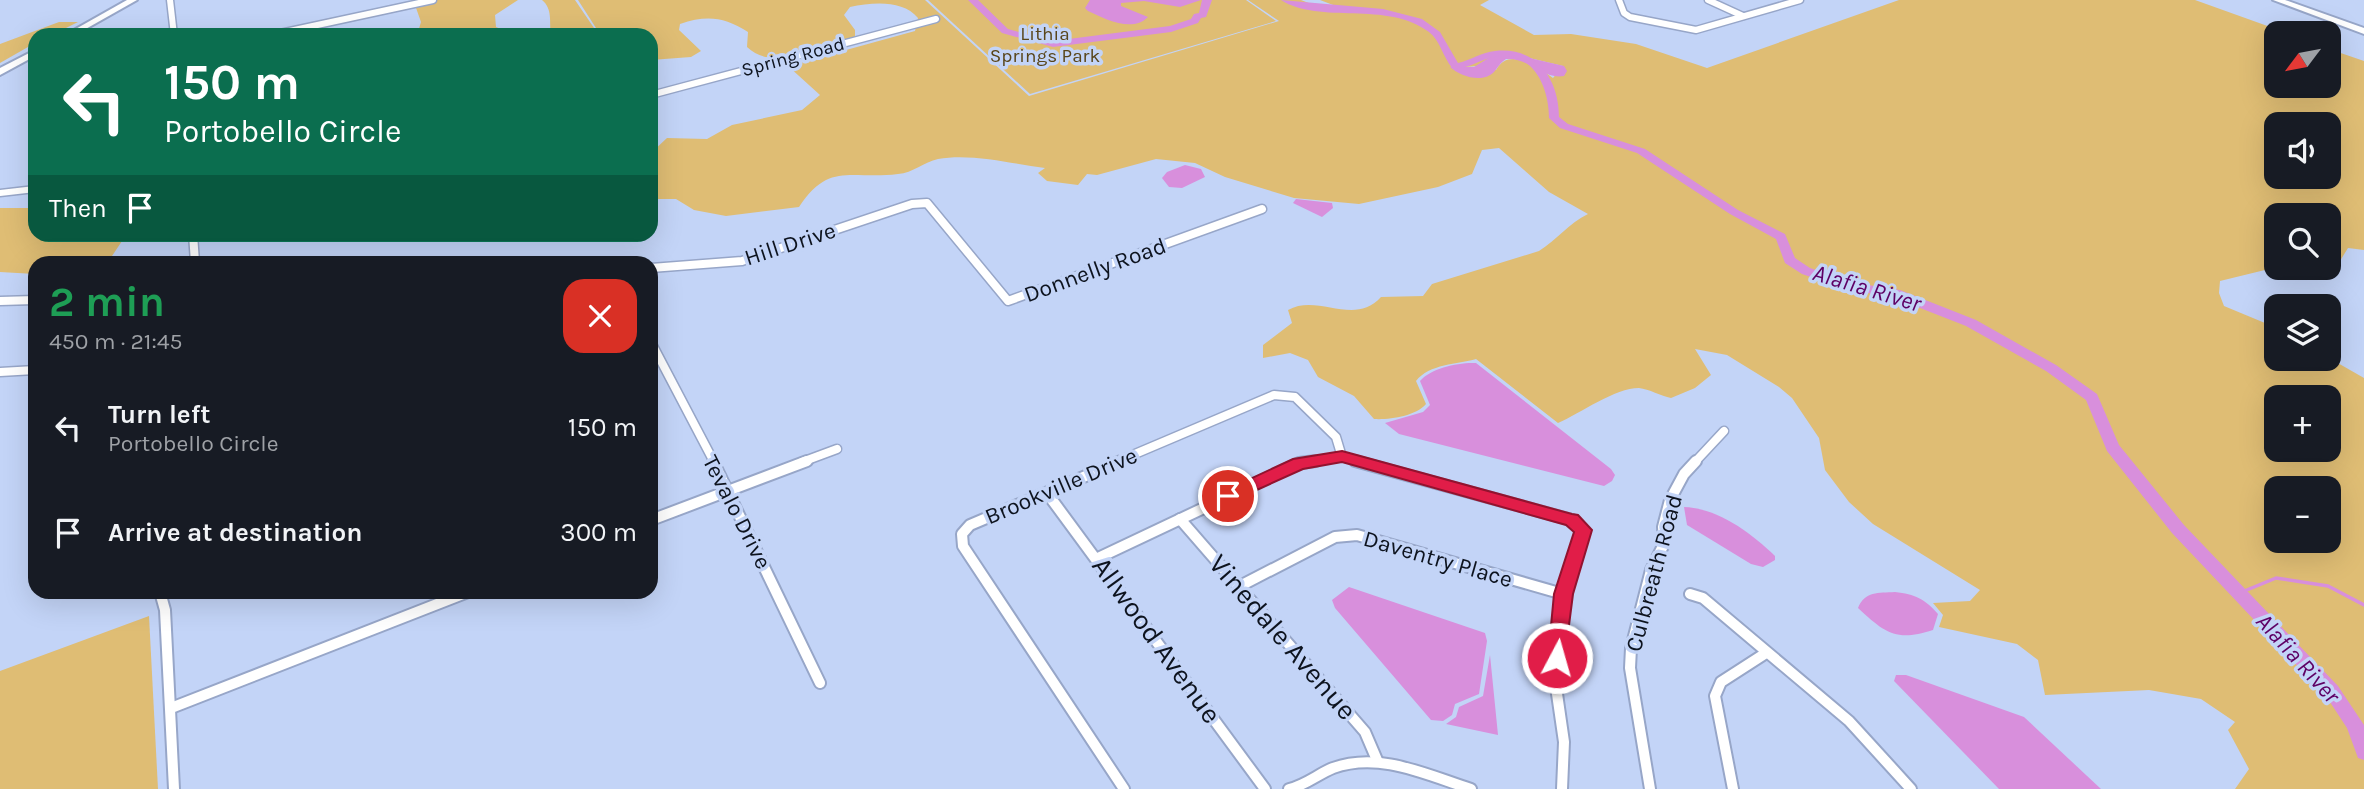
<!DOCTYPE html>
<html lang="en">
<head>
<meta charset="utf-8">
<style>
  :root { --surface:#171b24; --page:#242831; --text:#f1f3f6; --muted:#9ea1a6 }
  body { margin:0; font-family:Karla,sans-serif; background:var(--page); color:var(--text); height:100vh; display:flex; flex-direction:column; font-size:26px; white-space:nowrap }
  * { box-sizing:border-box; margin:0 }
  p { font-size:23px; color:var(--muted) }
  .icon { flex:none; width:38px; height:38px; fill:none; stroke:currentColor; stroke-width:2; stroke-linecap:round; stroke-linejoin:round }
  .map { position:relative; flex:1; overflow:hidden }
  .drawer { position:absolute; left:28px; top:256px; width:630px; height:343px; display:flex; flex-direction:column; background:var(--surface); border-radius:21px; box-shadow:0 7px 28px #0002 }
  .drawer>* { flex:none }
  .guide { position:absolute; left:28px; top:28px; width:630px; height:214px; border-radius:21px; box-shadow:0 7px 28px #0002; background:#0b6e4f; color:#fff; overflow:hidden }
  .needle { width:46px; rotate:238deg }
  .tools { position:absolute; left:2264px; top:21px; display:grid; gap:14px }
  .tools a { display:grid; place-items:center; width:77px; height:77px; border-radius:14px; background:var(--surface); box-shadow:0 7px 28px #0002; font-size:35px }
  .pin { position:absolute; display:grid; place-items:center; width:60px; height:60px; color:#fff; margin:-30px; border:4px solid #fff; border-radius:50%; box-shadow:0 2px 7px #0007 }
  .me { position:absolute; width:77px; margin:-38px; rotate:6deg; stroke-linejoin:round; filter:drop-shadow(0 0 5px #0008) }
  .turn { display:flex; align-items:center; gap:24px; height:147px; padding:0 21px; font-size:32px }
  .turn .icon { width:91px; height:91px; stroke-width:2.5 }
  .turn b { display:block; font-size:49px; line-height:60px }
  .then { display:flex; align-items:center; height:66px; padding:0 21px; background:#0003; gap:14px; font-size:26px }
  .round { display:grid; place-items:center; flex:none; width:74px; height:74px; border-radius:21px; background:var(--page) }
  .summary { display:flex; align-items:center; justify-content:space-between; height:119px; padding:0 21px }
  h1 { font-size:42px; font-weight:700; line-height:52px; color:#1e9e55 }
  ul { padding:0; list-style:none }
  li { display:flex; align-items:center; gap:21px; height:105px; padding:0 21px }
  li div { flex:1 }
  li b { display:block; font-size:26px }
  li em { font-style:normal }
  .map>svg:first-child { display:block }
  .green { fill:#dfbd74; fill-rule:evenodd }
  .water { fill:#d88fdc }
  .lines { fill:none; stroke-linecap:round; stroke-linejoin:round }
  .stream { stroke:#d88fdc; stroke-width:3.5 }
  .river { fill:#d88fdc; fill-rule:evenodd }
  .street-far2-casing { stroke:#97a6c8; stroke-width:9 }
  .street-far1-casing { stroke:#97a6c8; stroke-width:11 }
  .street-casing { stroke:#97a6c8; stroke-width:14 }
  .secondary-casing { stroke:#97a6c8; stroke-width:4 }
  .street-far2 { stroke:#fff; stroke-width:6 }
  .street-far1 { stroke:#fff; stroke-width:8 }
  .street { stroke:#fff; stroke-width:10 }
  .secondary { fill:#fff; fill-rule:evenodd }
  .route { fill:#e11d48; stroke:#92132f; stroke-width:2 }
  .labels { text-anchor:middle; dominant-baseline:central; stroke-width:7; stroke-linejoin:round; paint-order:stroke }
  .far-park-label { font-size:19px; fill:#58451a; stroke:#c3d4f7 }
  .far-street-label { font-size:19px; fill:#0d131e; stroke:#c3d4f7 }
  .street-label { font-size:23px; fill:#0d131e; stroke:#c3d4f7 }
  .water-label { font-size:24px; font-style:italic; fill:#5e0065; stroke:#c3d4f7 }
  .near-street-label { font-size:28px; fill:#0d131e; stroke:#c3d4f7 }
</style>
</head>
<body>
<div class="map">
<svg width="2364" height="789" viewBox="0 0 2364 789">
  <rect width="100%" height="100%" fill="#c3d4f7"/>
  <g class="green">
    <polygon points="437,0 518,0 495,15 496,27 515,35 417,35 421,22 415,5"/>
    <path d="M542,0h33l19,28 -6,7h-37c-2,-13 2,-26 -9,-35z"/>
    <path d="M578,0h347l104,96 250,-75 -31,-21h53l28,11 12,-3 -21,-8h169l-9,5 54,30 37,-1 65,10 71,24 192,-68h296l92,33h-10v53h52v-37l35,12v189l-16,-2 -13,21 -16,-1h10v-53h-52v39l-4,2 -4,13 -49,12 -1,12 5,13 53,22v31l52,-1 35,20v411h-129l14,-20 -21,-39 7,-8 -34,-23 -52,-9 -104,5 -7,-35 -21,-16 -78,-17 4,-12 -10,-12 37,-2 10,-11 -107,-66 -24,-22 -24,-32 -6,-32 -27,-40 -13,-11 -52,-32 -32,-6 16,26 -16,13 -24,10c-10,-2 -22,-9 -32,-10 -24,0 -58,25 -81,35l-82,-64c-18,5 -47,5 -60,22l10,23c-10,12 -37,16 -52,15l-20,-23 -36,-19 -10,-17 -18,-7 -27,5v-13l29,-22 -4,-13c30,-17 66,17 93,-13l42,-1 9,-12 107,-33c18,-11 30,-28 49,-37l-39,-22 -50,-44 -17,2 -10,24 -34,13 -79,17 -65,-6 -69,-21 -30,-14 -39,-4 -59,16 -10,-1 -9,11 -31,-4 -9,-8 7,-5c-33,-4 -73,-15 -107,-9 -14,3 -25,14 -40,15 -47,6 -69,-13 -99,33l-73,9 -32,-6 -18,-11h-25v-46l16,-15 40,1 25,-14 70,-15 18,-15 -32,-29 127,-35 3,-13c-15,-18 -44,-16 -68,-11l-6,8 11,15v9c-33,9 -80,34 -108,8l1,-15c-24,-15 -41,-17 -68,-8l-1,6 22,21 -10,6 -40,3v-25h-33l-14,-7h-8zM1500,51l63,15 -10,12c-16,-11 -44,-32 -57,-8l-45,-2 27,-2zM2277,124h52v53h-52zM2277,397h52v53h-52zM2277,488h52v53h-52z"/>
    <polygon points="928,0 1246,0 1276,21 1030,94"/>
    <polygon points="59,22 78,22 52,35 35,35 35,43 0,63 0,44"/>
    <polygon points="0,208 35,208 35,234 124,234 124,238 108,262 35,262 35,274 0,272"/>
    <polygon points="149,616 158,789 0,789 0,671"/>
  </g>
  <g class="water">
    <path d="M1090,0h111l-21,7 -36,-6 -23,2v3l27,11c-16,16 -43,2 -60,-6l-3,-3z"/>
    <path d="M1500,51l64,15 3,5 -3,5c-21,4 -35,-19 -58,-17 -6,4 -8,8 -12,13 -12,12 -34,4 -44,-5h24z"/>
    <polygon points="1185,165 1201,169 1205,177 1182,188 1169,187 1162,178 1167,172"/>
    <polygon points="1296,199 1332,203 1333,208 1322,217 1293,203"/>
    <path d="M1476,363l135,106 4,6 -3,6 -8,5 -205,-52 -14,-11 38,-11 7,-7 -10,-24c11,-13 39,-19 56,-18z"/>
    <path d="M1684,507c34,1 67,26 91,49v4l-12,7 -12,-3 -64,-39z"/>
    <polygon points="1349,587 1485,633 1487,641 1479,694 1455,704 1452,715 1443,721 1431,720 1335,608 1332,600"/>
    <path d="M1895,592c20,2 30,7 43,22l-5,16c-37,12 -48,3 -75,-22 7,-17 20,-15 37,-16z"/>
    <polygon points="1490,655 1498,735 1446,724 1456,717 1459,707 1483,696"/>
    <polygon points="1896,675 1906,675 2024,717 2101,789 1999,789 1894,681"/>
  </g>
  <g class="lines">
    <polyline class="stream" points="2237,594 2276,578 2328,586 2364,605"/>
    <g class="river">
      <polygon points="968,0 978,0 1008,29 1053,41 1170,26 1191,19 1194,14 1199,13 1202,0 1212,0 1206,17 1201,18 1198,23 1171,32 1053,47 1002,33"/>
      <path d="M1281,0l102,9 39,10 18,13 18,31c13,-3 24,-11 37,-12 42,-5 64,29 64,66l9,7 77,25 93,61 47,24 10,24 15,10 45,15 45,7 76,30 80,45 41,29 22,51 65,80 154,161 26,39v35l-6,-2 -11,-30 -21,-32 -154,-163 -65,-82 -21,-51 -40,-29 -80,-45 -74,-29 -43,-7 -47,-16 -17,-11 -9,-24 -46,-25 -93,-61 -77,-25 -11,-10c0,-31 -16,-68 -54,-61 -15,2 -27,13 -43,11 -9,-11 -12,-28 -23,-36 -42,-32 -109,-7 -148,-32z"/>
    </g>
    <defs>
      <g id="street-far2">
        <polyline points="170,0 174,35"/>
        <polyline points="1619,0 1624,13 1630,17 1696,30 1800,0"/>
        <polyline points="1708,0 1743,16"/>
        <polyline points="271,35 433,0"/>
        <polyline points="651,95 936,19"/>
        <polyline points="0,193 35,189"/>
        <polyline points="911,204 928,204"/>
      </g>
      <g id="street-far1">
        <polyline points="193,234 195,262"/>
        <polyline points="651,268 742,261 912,204 927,203 1008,301 1262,209"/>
        <polyline points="0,301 35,300"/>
        <polyline points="651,342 714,462"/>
        <polyline points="0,372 35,370"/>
        <polyline points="802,462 837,449"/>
        <polyline points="1116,462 1274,395 1295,397 1336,437 1342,457"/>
        <polyline points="1303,462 1342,457 1362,462"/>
        <polyline points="1695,462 1724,431"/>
      </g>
      <g id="street">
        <polyline points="713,461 820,683"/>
        <polyline points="1121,461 970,525 962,534 963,546 1124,789"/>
        <polyline points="1355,461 1572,520 1583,530 1563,594 1555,680 1564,742 1562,789"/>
        <polyline points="1047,493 1265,789"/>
        <polyline points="1180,519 1365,732 1377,760"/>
        <polyline points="651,520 807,461"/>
        <polyline points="1098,558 1299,463 1316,461"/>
        <polyline points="1240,586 1335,537 1357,535 1563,594"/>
        <polyline points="160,592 165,610 174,789"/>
        <polyline points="1690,594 1703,598 1849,721 1911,789"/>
        <polyline points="171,708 468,592"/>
        <path d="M1289,789c17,-4 29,-15 44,-21 46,-17 94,7 138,21"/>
        <polyline points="1650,789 1630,668 1631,648 1651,570 1664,544 1663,527 1670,500 1684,474 1696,461"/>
        <polyline points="1733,789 1715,696 1721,682 1766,653"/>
      </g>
      <g id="secondary">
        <polygon points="127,0 137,0 75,35 65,35"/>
        <polygon points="2273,0 2285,0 2364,28 2364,34"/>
        <polygon points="35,50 35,56 0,75 0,68"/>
      </g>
    </defs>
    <use href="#street-far2" class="street-far2-casing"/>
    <use href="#street-far1" class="street-far1-casing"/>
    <use href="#street" class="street-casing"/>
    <use href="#secondary" class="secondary-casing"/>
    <use href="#street-far2" class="street-far2"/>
    <use href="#street-far1" class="street-far1"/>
    <use href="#street" class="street"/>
    <use href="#secondary" class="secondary"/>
  </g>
  <polygon class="route" points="1342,451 1572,514 1578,515 1592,530 1573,594 1564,664 1550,664 1548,658 1554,594 1574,532 1566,525 1342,462 1303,469 1228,503 1219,496 1222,492 1293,459"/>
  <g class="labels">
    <g class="far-park-label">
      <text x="1045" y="34">Lithia<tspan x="1045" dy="22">Springs Park</tspan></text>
    </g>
    <g class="far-street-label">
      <text transform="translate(793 57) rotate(-15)">Spring Road</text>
    </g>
    <g class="street-label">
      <text transform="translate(790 244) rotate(-18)">Hill Drive</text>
      <text transform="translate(1095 270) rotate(-20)">Donnelly Road</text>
      <text transform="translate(1061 486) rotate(-23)">Brookville Drive</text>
      <text transform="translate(737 512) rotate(63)">Tevalo Drive</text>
      <text transform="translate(1438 559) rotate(16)">Daventry Place</text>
      <text transform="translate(1654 573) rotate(-75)">Culbreath Road</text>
    </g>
    <g class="water-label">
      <text transform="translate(1867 288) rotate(17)">Alafia River</text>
      <text transform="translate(2298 658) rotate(48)">Alafia River</text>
    </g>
    <g class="near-street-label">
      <text transform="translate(1283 637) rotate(49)">Vinedale Avenue</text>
      <text transform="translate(1157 640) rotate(54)">Allwood Avenue</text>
    </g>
  </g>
</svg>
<div class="tools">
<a><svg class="needle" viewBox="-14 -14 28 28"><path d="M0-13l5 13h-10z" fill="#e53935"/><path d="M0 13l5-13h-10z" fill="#9ea1a6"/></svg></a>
<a><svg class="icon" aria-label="sound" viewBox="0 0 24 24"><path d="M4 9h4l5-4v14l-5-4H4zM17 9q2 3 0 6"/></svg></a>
<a><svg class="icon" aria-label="search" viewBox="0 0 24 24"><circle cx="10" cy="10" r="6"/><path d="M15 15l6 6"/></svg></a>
<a><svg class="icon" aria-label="layers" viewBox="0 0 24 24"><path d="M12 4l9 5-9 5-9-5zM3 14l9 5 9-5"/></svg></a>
<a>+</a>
<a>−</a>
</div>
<div class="pin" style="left:1228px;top:496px;background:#d93025"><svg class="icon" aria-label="arrive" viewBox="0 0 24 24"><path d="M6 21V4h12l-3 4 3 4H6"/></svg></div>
<svg class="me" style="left:1557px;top:658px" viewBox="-20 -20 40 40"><circle r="17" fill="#e11d48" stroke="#fff" stroke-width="3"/><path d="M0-11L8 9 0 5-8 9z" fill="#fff"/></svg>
<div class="guide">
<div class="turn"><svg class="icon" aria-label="left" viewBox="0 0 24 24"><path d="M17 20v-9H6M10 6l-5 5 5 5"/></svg><div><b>150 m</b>Portobello Circle</div></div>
<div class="then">Then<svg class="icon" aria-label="arrive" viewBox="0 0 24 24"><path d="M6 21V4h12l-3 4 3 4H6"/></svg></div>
</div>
<section class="drawer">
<div class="summary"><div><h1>2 min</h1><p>450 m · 21:45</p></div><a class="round" style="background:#d93025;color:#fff"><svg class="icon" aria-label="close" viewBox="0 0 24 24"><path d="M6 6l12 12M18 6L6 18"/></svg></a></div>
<ul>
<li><svg class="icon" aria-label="left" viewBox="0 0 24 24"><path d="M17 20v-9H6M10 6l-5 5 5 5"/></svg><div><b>Turn left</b><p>Portobello Circle</p></div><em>150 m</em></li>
<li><svg class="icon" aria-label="arrive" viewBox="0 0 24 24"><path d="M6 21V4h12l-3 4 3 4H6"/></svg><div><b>Arrive at destination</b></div><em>300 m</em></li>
</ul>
</section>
</div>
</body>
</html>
